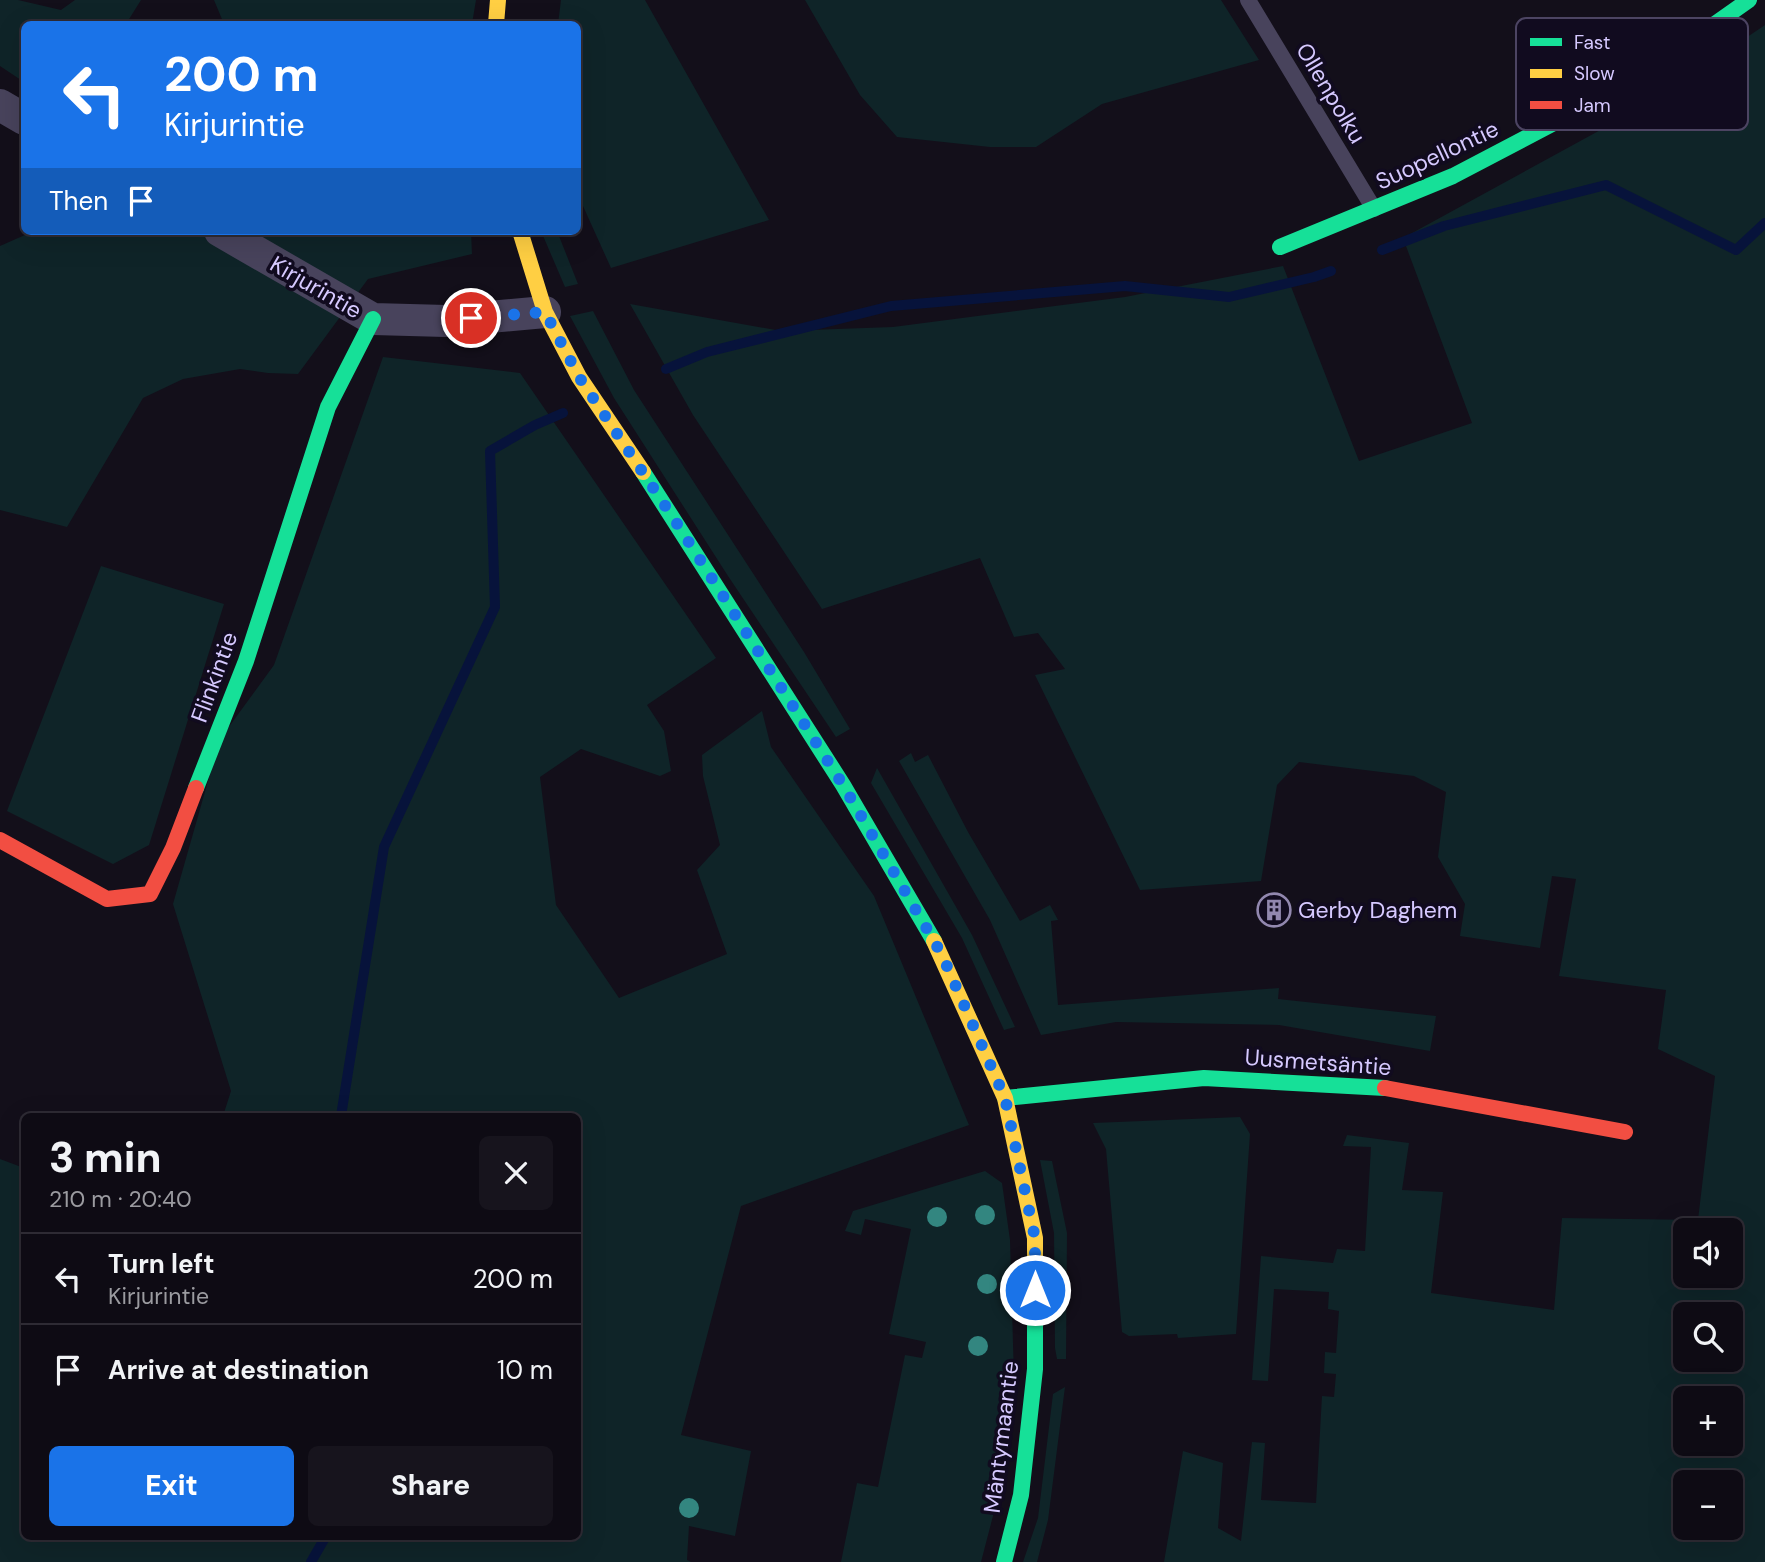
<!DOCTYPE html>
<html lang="en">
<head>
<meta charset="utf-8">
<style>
  :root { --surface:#0e0b14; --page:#17141d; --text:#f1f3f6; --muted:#9b9ba0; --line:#2e2b34; --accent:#1a73e8 }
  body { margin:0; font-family:"DM Sans",sans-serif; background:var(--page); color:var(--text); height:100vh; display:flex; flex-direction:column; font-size:26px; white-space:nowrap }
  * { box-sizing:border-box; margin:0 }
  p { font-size:23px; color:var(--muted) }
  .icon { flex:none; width:38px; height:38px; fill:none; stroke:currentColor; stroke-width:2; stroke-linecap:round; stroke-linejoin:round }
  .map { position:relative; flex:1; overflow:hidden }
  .drawer { position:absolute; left:21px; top:1113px; width:560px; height:427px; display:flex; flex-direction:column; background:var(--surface); border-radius:10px; box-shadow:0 7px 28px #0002,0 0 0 2px var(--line) }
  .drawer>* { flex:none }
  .banner { position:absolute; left:21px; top:21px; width:560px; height:214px; border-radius:10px; box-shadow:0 7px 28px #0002,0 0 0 2px var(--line); background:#1a73e8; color:#fff; overflow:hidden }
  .fabs { position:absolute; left:1673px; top:1218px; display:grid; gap:14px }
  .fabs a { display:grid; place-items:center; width:70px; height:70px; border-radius:10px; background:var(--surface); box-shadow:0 7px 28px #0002,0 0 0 2px var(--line); font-size:35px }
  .pin { position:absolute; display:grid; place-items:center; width:60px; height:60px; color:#fff; margin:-30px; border:4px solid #fff; border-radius:50%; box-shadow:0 2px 7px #0007 }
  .me { position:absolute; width:77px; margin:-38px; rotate:0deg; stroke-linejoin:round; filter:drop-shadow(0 0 5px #0008) }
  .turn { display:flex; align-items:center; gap:24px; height:147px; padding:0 28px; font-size:32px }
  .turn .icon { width:91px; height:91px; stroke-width:2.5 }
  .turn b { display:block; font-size:49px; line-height:60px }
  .then { display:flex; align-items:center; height:66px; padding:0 28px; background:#0003; gap:14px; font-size:26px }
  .round { display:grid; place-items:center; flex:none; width:74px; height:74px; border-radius:10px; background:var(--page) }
  .head { display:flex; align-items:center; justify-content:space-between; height:119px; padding:0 28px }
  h1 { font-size:42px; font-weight:800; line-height:52px }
  .cta { display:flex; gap:14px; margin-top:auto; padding:14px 28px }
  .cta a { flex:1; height:80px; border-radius:10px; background:var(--accent); color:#fff; font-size:28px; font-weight:800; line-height:80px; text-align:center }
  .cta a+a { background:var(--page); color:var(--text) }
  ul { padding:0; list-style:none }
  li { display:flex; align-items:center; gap:21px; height:91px; padding:0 28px; border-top:2px solid var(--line) }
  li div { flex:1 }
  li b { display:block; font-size:26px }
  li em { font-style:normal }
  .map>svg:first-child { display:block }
  .green { fill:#0f2428; fill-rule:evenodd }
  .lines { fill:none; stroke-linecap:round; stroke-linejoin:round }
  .stream { stroke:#07133b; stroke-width:10 }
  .lane { stroke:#48435c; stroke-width:16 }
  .street { stroke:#48435c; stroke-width:32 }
  .fast { stroke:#16e098; stroke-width:16 }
  .slow { stroke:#ffcf43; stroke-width:16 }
  .jam { stroke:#f24e42; stroke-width:16 }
  .tree { fill:#338680 }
  .route { stroke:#1a73e8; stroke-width:12; stroke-dasharray:0 21.6 }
  .labels { text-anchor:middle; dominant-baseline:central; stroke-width:7; stroke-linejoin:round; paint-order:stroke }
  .street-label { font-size:23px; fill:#d6c9ff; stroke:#110b1f }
  .poi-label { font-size:23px; fill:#d6c9ff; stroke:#110b1f; text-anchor:start }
  .key { fill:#110b1f; stroke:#4c4462; stroke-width:2 }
  .key-label { font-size:19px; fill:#d6c9ff }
</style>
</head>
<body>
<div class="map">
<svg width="1765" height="1562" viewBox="0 0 1765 1562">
  <rect width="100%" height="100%" fill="#130f1a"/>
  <g class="green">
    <polygon points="0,0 18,0 61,10 75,0 141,0 126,24 24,24 24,82 0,66"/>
    <polygon points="214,0 476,0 472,24 224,24"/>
    <polygon points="561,0 645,0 769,220 611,268 578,195 578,24 558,24"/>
    <polygon points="805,0 1221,0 1259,60 1102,104 1036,147 990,147 897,137 860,95"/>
    <path d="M1765,25v1537h-601l19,-111 40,12 -5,65 23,13 11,-99 13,1 -4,57 55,3 6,-107 12,1 2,-23 -12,-1 1,-21 11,1 3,-42 -11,-2 1,-17 -55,-3 -6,92 -16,-1 9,-124 72,7 4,-14 28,2 6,-104 -28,-1 4,-11 62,8 -7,47 41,2 -12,101 123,17 8,-92 136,2 17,-144 -57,-27 8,-59 -107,-14 17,-97 -24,-3 -12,72 -80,-12 5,-32 -27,-47 8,-65 -32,-16 -115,-14 -22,23 -16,96 -121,9 -105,-215 30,-6 -27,-36 -24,4 -34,-79 -158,51 -129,-194 -63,-111 151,27 112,-4 232,-30 158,-31 76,195 113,-38 -69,-185 245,-134zM1685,1230h46v46h-46zM1685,1314h46v46h-46zM1685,1398h46v46h-46zM1685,1482h46v46h-46z"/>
    <polygon points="34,231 471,231 472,254 368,279 298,374 268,373 240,369 183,379 143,398 67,527 0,510 0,246"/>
    <polygon points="541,231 557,231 578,284 565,287"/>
    <polygon points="593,311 634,390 804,652 850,729 836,737 728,576 614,398 570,316"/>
    <polygon points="383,357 520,373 716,658 647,705 664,731 671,771 660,776 581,749 540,777 556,905 619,998 727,954 697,870 720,845 703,776 702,755 762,711 771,747 874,896 969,1125 741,1206 681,1435 751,1451 735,1536 689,1526 687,1560 691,1562 0,1562 0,1159 24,1168 24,1536 578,1536 578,1116 223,1116 231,1091 173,904 220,739 274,665"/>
    <polygon points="101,566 224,604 149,845 113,864 7,811"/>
    <polygon points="911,753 915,762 928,755 968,832 1020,921 1050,905 1058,920 1051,921 1058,1005 1279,988 1278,999 1436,1016 1430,1051 1279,1025 1116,1022 1041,1035 990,920 899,761"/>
    <polygon points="877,768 972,935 1015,1027 1004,1030 962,938 871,783"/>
    <polygon points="1240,1117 1250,1134 1236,1334 1178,1338 1177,1334 1129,1336 1122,1332 1106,1149 1093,1123"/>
    <polygon points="1040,1160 1052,1161 1067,1233 1066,1359 1057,1359 1055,1348 1054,1233"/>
    <polygon points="985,1171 1002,1183 1010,1240 1014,1378 1000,1489 981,1562 841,1562 857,1483 878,1487 905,1355 922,1358 926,1342 889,1334 911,1229 865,1219 861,1235 845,1231 853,1211"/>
    <polygon points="1065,1387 1048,1520 1037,1562 1023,1562 1038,1518 1053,1394"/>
  </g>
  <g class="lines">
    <g class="stream">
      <polyline points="1382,250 1444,226 1606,185 1736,250 1765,223"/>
      <polyline points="666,369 707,352 891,306 1125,286 1229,297 1314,277 1331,271"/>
      <polyline points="341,1116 384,847 495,607 490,451 535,425 563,413"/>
      <polyline points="311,1562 326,1536"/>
    </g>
    <polyline class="lane" points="1248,0 1374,209"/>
    <g class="street">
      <polyline points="0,105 24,119"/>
      <polyline points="220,231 373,319 446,321 545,312"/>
    </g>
    <g class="fast">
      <polyline points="1280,247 1453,176 1634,81 1749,0"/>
      <polyline points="643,472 843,785 934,941"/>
      <polyline points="196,788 246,661 328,407 373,319"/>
      <polyline points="1005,1098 1204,1078 1385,1088"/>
      <polyline points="1004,1562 1021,1495 1035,1369 1035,1307"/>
    </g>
    <g class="slow">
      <polyline points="496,24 498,0"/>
      <polyline points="520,231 545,312 579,377 643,472"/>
      <polyline points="934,941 1005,1098 1035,1238 1035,1307"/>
    </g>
    <g class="jam">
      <polyline points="0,840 107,899 150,894 173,848 196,788"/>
      <polyline points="1385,1088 1625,1132"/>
    </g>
  </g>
  <g class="tree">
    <circle cx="985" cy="1215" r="10"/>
    <circle cx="937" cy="1217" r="10"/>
    <circle cx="987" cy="1284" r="10"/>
    <circle cx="978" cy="1346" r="10"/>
    <circle cx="689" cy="1508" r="10"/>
  </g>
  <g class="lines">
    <polyline class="route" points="471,318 545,312 579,377 676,522 843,785 942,955 1005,1098 1035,1238 1035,1290"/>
  </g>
  <defs>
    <symbol id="building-ring" viewBox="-11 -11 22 22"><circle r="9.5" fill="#110b1f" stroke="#9288af" stroke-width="1.5"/><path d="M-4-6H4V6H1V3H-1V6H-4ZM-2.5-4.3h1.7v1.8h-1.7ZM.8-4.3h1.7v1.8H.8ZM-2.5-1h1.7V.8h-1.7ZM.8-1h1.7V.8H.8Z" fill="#9288af"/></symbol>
  </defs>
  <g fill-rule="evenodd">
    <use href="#building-ring" x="1255" y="891" width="38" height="38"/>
  </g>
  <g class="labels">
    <g class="street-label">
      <text transform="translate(1331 93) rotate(59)">Ollenpolku</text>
      <text transform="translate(1437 155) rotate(-25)">Suopellontie</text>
      <text transform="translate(316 287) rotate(30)">Kirjurintie</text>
      <text transform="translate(214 677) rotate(-70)">Flinkintie</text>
      <text transform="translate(1318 1062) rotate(4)">Uusmetsäntie</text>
      <text transform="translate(1001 1437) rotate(-83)">Mäntymaantie</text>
    </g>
    <g class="poi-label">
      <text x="1298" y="910">Gerby Daghem</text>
    </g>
  </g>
  <rect x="1516" y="18" width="232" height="112" rx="10" class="key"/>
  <rect x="1530" y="38" width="32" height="8" fill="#16e098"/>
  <rect x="1530" y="69" width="32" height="9" fill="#ffcf43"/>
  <rect x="1530" y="101" width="32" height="8" fill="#f24e42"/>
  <g class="key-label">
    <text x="1574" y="49">Fast</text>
    <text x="1574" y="80">Slow</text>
    <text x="1574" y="112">Jam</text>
  </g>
</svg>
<div class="fabs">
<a><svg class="icon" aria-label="sound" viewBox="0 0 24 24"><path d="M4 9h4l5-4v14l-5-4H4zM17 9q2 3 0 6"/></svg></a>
<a><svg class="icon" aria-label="search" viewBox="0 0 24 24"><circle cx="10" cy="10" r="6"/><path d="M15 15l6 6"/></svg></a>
<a>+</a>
<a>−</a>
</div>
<div class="pin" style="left:471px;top:318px;background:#d93025"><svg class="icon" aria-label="arrive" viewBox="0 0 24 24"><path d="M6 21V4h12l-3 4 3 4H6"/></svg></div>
<svg class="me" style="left:1035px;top:1290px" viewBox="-20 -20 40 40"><circle r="17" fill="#1a73e8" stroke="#fff" stroke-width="3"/><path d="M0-11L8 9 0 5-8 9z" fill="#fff"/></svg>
<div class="banner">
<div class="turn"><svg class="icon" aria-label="left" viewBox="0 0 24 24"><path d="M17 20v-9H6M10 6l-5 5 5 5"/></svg><div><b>200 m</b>Kirjurintie</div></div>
<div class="then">Then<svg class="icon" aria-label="arrive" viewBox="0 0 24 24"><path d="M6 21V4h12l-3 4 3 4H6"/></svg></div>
</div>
<section class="drawer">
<div class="head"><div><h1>3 min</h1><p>210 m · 20:40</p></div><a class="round"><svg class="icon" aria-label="close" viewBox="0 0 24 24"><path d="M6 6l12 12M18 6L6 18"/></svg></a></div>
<ul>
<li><svg class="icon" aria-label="left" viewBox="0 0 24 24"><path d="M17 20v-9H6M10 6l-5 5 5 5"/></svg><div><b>Turn left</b><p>Kirjurintie</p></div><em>200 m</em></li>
<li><svg class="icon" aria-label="arrive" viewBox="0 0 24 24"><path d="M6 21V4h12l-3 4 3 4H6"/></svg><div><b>Arrive at destination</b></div><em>10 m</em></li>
</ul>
<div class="cta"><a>Exit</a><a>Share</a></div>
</section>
</div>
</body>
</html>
